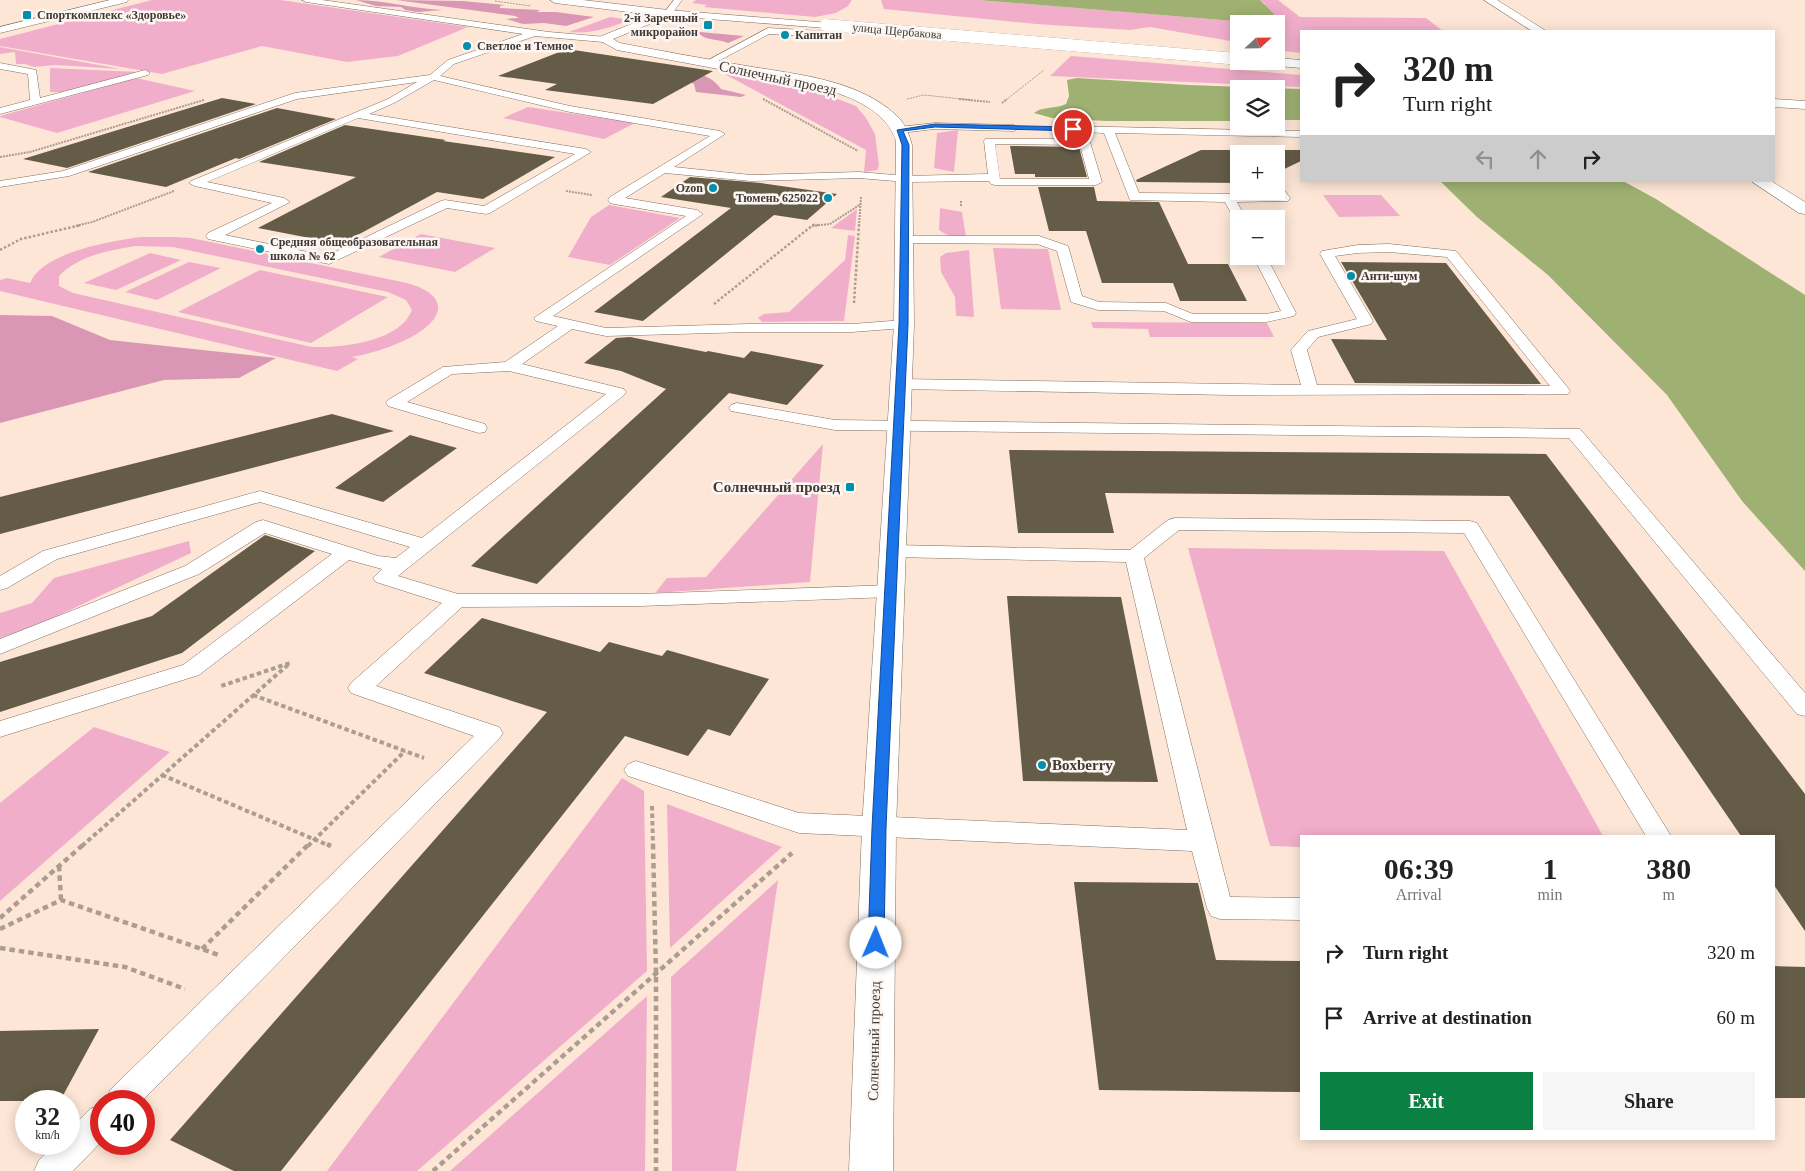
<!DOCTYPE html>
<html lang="en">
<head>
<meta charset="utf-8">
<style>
  :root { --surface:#fff; --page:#f6f6f6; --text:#222; --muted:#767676; --accent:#0b8043 }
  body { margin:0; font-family:"Times New Roman",serif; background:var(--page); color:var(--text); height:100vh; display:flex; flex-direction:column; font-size:19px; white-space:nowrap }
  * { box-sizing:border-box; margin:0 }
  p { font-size:16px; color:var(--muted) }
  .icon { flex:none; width:28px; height:28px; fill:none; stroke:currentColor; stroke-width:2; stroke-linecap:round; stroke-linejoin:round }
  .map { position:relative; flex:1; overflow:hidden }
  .drawer { position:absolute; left:1300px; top:835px; width:475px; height:305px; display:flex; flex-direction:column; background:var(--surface); border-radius:0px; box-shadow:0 2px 12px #0003 }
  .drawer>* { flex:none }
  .top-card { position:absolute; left:1300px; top:30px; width:475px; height:152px; border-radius:0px; box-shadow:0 2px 12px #0003; background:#fff; color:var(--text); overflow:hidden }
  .needle { width:32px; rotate:68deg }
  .fabs { position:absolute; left:1230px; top:15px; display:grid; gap:10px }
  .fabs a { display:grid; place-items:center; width:55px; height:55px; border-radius:0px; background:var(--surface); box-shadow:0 2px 12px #0003; font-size:25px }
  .speed { position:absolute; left:15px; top:1090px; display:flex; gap:10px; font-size:25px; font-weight:700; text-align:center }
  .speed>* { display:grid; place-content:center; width:65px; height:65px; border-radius:50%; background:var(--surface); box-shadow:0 2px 12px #0003; line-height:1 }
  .speed small { font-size:12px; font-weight:400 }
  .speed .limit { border:8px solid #d22; background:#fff; color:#111 }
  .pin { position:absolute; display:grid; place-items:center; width:42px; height:42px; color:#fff; margin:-21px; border:2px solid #fff; border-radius:50%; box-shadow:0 1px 5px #0007 }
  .me { position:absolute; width:55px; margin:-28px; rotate:1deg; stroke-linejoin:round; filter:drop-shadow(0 0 4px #0008) }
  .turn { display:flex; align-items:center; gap:18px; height:105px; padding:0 20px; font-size:22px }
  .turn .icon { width:65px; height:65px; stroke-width:2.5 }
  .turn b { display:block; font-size:35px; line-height:42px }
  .lanes { display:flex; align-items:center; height:48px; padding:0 20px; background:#0003; justify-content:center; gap:25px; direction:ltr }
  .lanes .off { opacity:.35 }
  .eta { display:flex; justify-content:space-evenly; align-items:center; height:85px; text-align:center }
  .eta b { font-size:30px; font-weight:700; line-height:35px }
  .primary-button { display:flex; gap:10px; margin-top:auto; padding:10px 20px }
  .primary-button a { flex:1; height:58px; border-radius:0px; background:var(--accent); color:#fff; font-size:20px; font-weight:700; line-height:58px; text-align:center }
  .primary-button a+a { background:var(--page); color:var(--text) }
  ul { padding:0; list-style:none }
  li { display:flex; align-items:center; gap:15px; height:65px; padding:0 20px }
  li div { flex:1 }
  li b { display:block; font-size:19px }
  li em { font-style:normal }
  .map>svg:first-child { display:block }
  .green { fill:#f1aecb; fill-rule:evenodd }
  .forest { fill:#da97b5 }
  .water { fill:#9fb172 }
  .building { fill:#645c47 }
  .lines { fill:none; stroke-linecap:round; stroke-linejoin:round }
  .lane-casing { stroke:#826e60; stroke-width:1 }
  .street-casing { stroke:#826e60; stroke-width:1 }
  .secondary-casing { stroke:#826e60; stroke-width:1 }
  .path-far4 { stroke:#ad9c90; stroke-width:1; stroke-dasharray:2 1; stroke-linecap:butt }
  .path-far3 { stroke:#ad9c90; stroke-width:2; stroke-dasharray:2 1; stroke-linecap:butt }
  .path-far2 { stroke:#ad9c90; stroke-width:2.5; stroke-dasharray:2.5 2; stroke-linecap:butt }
  .path-far1 { stroke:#ad9c90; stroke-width:4; stroke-dasharray:4.5 3; stroke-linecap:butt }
  .path { stroke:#ad9c90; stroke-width:4.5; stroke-dasharray:5.5 4; stroke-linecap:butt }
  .lane { fill:#fff; fill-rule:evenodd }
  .street { fill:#fff; fill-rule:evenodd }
  .secondary { fill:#fff; fill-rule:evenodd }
  .secondary-bridge-casing { stroke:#826e60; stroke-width:12; stroke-linecap:butt }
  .secondary-bridge { stroke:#fff; stroke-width:12 }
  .route { fill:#1a73e8; stroke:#114b97 }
  .poi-dot { fill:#038eac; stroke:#fcf7f4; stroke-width:2 }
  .labels { text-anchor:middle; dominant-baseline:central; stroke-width:5; stroke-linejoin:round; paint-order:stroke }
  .far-poi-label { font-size:12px; font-weight:bold; fill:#423932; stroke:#fcf7f4; text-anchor:start }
  .far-street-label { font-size:12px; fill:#423932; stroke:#fcf7f4 }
  .street-label { font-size:15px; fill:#423932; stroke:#fcf7f4 }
  .poi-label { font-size:15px; font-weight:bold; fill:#423932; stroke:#fcf7f4; text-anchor:end }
</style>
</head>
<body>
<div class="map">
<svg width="1805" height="1171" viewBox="0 0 1805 1171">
  <rect width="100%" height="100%" fill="#fde6d6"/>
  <g class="green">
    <polygon points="152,0 280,0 468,27 398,56 347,62 262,46 162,74 0,46 0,39"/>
    <polygon points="696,0 852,0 848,6 836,13 815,17 704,7 707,5 692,3"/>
    <polygon points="881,0 978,0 1234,21 1261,21 1265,4 1260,0 1278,0 1300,17 1426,18 1443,31 1301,31 1301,53 1276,50 1276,24 1246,24 1235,21 1236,42 1150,27 1130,30 1036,24 884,9"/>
    <path d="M610,17l20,3c-21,8 -38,14 -61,12z"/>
    <polygon points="0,47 121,69 55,65 34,67 25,64 16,64 15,52 0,54"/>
    <polygon points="1071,56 1301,75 1301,87 1050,76"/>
    <polygon points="50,68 139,72 65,92 50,92"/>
    <polygon points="717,70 809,88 856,106 866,118 875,134 879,166 877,170 864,172 866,150"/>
    <polygon points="136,78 195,91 57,133 0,117 0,116"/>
    <polygon points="528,107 635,123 604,139 503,118"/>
    <polygon points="958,130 954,172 934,168 937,133"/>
    <polygon points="1323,195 1381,195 1400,216 1339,217"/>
    <polygon points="609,205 680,218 610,265 568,257 591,217"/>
    <path d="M940,208l22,4 4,25c-11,0 -18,0 -27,-7z"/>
    <polygon points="857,209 855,231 831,228"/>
    <polygon points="421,234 495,248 455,272 379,257"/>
    <polygon points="848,235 855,236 844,321 762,322 758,318 764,314 789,312 845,260"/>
    <path d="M141,237h35l15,1 216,45c52,15 31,43 -6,59 -16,7 -32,12 -49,15l6,2 -21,12 -337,-80v-11l7,-2 23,5c13,-31 81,-42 111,-46zM136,246l37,1 215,45 18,8 6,10c-12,32 -71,38 -100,37l-239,-54 -14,-7v-10c19,-20 50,-26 77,-30z"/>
    <polygon points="993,248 1048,249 1061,310 1001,309"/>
    <polygon points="969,250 974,317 956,316 955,297 941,272 940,257 946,253"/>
    <polygon points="150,253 181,260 116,290 84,283"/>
    <polygon points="189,262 221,268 157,300 125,292"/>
    <polygon points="260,270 388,297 311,343 178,312"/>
    <polygon points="1091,322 1267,323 1274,337 1150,337 1148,329 1093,328"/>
    <polygon points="823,444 810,582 655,593 667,578 706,577"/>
    <polygon points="189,541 191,553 36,626 0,638 0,613 32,603 54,578"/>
    <polygon points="1188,548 1444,551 1603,836 1301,836 1301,847 1270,846"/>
    <polygon points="94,727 170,752 0,901 0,803"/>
    <polygon points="622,778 644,791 647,971 417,1171 327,1171"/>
    <polygon points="667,804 782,847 670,948"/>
    <polygon points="778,880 736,1171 672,1171 671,977"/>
    <polygon points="647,996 645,1171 450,1171"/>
  </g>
  <g class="forest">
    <path d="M356,0c29,0 59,9 87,10l-25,2 -13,-2 -4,-3 -25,-1z"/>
    <polygon points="396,0 463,1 505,5 500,6 500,8 540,10 537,12 556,12 594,17 566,26 544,23 523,24 506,19 519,18 515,16"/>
    <path d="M667,29l77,7 -16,7c-8,-4 -20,-2 -27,-8l-42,-1z"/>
    <path d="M654,66c21,4 54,3 67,23l25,6 -5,2 -45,-5 -2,-8z"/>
    <polygon points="0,315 52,316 110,340 276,358 239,378 164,380 0,423"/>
  </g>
  <g class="water">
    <polygon points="978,0 1260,0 1274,14 1273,18 1261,21 1234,21"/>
    <path d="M1077,78l112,7 112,4v31h-25v-31h-37v32h-133l-54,-3 -18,-5c9,-7 22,-4 32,-9l3,-8 -2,-16z"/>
    <polygon points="1440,181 1623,181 1656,199 1805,295 1805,571 1742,501 1667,395 1548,275 1477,217"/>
  </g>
  <g class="building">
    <polygon points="567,49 713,71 653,104 545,90 557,84 498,76"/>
    <polygon points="222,98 256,104 67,168 23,159"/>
    <polygon points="277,108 336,119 239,159 236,158 166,187 88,172"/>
    <polygon points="345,125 446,140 443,141 555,157 483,199 437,192 341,244 258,228 356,177 259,162"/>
    <polygon points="1010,146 1079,147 1087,177 1035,177 1035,174 1015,174"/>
    <polygon points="1201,150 1301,150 1301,161 1276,173 1276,154 1239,154 1239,183 1137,182 1136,180"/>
    <polygon points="690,177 761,183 837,194 807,220 774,215 643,321 594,312 731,208 661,197"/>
    <polygon points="1038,187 1094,187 1097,201 1159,202 1188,264 1228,264 1247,301 1180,301 1173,283 1102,283 1086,231 1049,231"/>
    <polygon points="1341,262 1446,263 1541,384 1355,383 1331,339 1387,340"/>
    <polygon points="630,337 706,352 708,351 744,358 751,351 824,365 787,405 729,393 537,584 471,566 666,389 621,371 584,363 616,338"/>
    <polygon points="332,414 394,431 0,534 0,497"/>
    <polygon points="410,435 457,448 383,502 335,488"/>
    <polygon points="1009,450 1546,454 1805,794 1805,931 1774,885 1774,836 1741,836 1509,496 1105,493 1114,533 1018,533"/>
    <polygon points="265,535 315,551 182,653 0,712 0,662 152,616"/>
    <polygon points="1007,596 1121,597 1158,782 1023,781"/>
    <polygon points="482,618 600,652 609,642 662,656 667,650 769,679 730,736 708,729 688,756 625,736 281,1171 234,1171 170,1140 547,712 424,673"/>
    <polygon points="1074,882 1198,883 1216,960 1301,961 1301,1092 1099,1090"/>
    <polygon points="1774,966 1805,967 1805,1098 1774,1098"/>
    <polygon points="99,1029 60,1101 0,1101 0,1031"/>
  </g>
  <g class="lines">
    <defs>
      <g id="lane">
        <path d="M302,0h20l227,32 57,5 1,2 -4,3 -68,-6 -81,28 -14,12 130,30 150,25 5,3 -51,33 77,8 108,-3 47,4 82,-2 -4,-33 1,-2h100l5,3 12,40 -6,3h-101l-4,-1 -2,-3 -83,1 -47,-4 -108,3 -86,-8 -40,25 72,12 6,4 -150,102 53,12 143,-4h103l52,-4 5,1 2,3 -2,3 -5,1 -52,4h-103l-143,4 -34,-7 -50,35 102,25 2,3 -2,3 -226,181 60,18h182l251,-9 7,1 3,5 -3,5 -7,1 -251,9 -178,1 -86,79 123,41 4,6 -4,6 -357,362h-36l4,-11 364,-354 -123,-43 -3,-5 3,-5 91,-80 -66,-21 -3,-4 9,-9 -33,-9 -150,115 -199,62v-16l183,-56 149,-111 -67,-21 -66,41 -199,80v-15l185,-73 71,-44 7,-2 115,36 18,2 14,-11 -150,-45 -203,57 -50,29 -7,2v-14l43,-25 217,-60 162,47 184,-144 -97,-23 -57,3 -45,28 78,22 2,4 -2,4 -6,1 -91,-27 -2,-3 2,-3 55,-33 62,-5 53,-36 -22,-5 -2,-3 152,-102 -72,-12 -4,-1 -2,-3 2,-3 100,-61 -140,-24 -136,-32 -40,23 -25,11 217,35 5,3 -101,61 -4,1 -39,-6 -118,56 -121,-25 -2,-3 2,-3 64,-30 -77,-17 -6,-3 2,-2 197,-82 29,-17 -120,17 -228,77 -69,11v-6l63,-10 232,-78 135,-18 18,-15 75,-26 -217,-32zM358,118l217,36 -91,52 -39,-6 -4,1 -114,55 -102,-21 65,-33 -6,-4 -77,-16zM995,144l85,1 9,34h-89z"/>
        <polygon points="674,0 682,0 671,15 665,15 664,13"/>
        <polygon points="768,28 838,32 842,35 838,38 769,34 711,65 705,65 703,63"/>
        <polygon points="0,63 36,70 40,98 145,70 150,73 148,75 0,114 0,108 30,100 28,74 0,69"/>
        <polygon points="935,123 1014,125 1019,128 1014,131 935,129 900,133 895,130 900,127"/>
        <polygon points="1063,126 1301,131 1301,137 1115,133 1139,193 1276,194 1274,191 1276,191 1276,183 1280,184 1290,198 1288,201 1237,202 1246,219 1239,219 1239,222 1234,219 1225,202 1130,200 1104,133 1059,131 1058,129 1059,127"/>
        <polygon points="905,236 1039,236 1068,246 1069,249 1082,296 1099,302 1166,303 1193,314 1266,314 1281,311 1253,256 1266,256 1296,313 1294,316 1266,322 1191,322 1164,311 1098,310 1071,302 1057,251 1037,244 900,243 899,240 900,237"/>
        <path d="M1389,244l67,7 112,137 2,3 -2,3 -337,1 -331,-6 -6,-2 -2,-3 2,-3 6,-2 401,6 -10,-35 17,-19 49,-12 -37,-65 2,-3 36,-6zM1389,252l58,5 103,129 -233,-1 -10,-35 11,-13 53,-13 2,-3 -38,-65 23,-3z"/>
        <polygon points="737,403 835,420 1580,429 1805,693 1805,716 1797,714 1569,438 835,430 731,411 729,408 731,405"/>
        <polygon points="1175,518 1470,521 1477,523 1671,836 1646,836 1464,533 1179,530 1144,558 1230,897 1301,898 1301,920 1220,919 1211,916 1207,908 1192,851 799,833 628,776 624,770 628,764 636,761 799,813 1187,830 1126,562 893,557 886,555 883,551 886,547 893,545 1130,550 1168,520"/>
        <polygon points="101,1105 101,1142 73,1171 34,1171 39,1160 55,1144 69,1144 69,1130 90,1109"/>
      </g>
      <g id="street">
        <polygon points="1484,0 1497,0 1546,31 1532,31"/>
        <polygon points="1751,181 1771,181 1805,202 1805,214 1799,213"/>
      </g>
      <g id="secondary">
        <polygon points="110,0 128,0 127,2 0,33 0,27"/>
        <path d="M550,0h33l85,10 162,13 2,2 -6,3 -157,-12 -56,23 7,4c41,8 81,15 121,22 51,9 115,13 155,50 9,8 13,19 16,30l2,179 -18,504 -3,343h-44l13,-343 32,-504 2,-183c-16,-52 -110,-60 -156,-68 -41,-8 -82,-15 -123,-23l-20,-11 2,-2 55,-22 -99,-12z"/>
        <polygon points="1276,58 1301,60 1301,68 1266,65 1260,61 1276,61"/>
        <polygon points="1774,99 1805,101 1805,109 1774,107"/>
      </g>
    </defs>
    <use href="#lane" class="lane-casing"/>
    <use href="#street" class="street-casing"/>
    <use href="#secondary" class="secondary-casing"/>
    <g class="path-far4">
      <polyline points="495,1 531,6"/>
      <polyline points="763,99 765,100"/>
      <polyline points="907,99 924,95 971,100"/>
      <polyline points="1006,100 1044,70"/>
    </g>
    <g class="path-far3">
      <polyline points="763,99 858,151"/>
      <polyline points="959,99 990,102"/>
      <polyline points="1002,103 1007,99"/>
      <polyline points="0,157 30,152 204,100"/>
      <polyline points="566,191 592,195"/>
      <polyline points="961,201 961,207"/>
      <polyline points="76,226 92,222 174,191"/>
      <polyline points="812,226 830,224 861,204"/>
      <polyline points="859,226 861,197"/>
    </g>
    <g class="path-far2">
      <polyline points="0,250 21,239 81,225"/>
      <polyline points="854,303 859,225"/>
      <polyline points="714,304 813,225 818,225"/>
    </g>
    <g class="path-far1">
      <polyline points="253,695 424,758"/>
      <polyline points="162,775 330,846"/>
      <polyline points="652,806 653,846"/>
      <polyline points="82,846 290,663 221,686"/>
      <polyline points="308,846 405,751"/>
    </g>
    <g class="path">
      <polyline points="327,844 331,846"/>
      <polyline points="653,844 656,974 656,1171"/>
      <polyline points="59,866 61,900"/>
      <polyline points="0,918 84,844"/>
      <polyline points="0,929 61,900 219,955"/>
      <polyline points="0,948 125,967 185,989"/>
      <polyline points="202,949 309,844"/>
      <polyline points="433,1171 792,853"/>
    </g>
    <use href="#lane" class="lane"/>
    <use href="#street" class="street"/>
    <use href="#secondary" class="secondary"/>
    <defs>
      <polyline id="secondary-bridge" points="826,25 1239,59"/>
    </defs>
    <use href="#secondary-bridge" class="secondary-bridge-casing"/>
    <use href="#secondary-bridge" class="secondary-bridge"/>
  </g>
  <polygon class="route" points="935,124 1073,127 1076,129 1073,131 935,127 903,131 909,145 908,324 886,828 884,943 882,947 876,949 871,947 868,943 872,828 899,324 902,145 897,130"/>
  <g class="poi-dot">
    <rect x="22" y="10" width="10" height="10" rx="2.5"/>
    <rect x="703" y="20" width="10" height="10" rx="2.5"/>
    <circle cx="785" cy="35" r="5"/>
    <circle cx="467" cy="46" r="5"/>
    <circle cx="713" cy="188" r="5"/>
    <circle cx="828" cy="198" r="5"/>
    <circle cx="260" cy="249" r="5"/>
    <circle cx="1351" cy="276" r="5"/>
    <rect x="845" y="482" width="10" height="10" rx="2.5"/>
    <circle cx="1042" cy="765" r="5"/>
  </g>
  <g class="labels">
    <g class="far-poi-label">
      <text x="37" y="15">Спорткомплекс «Здоровье»</text>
      <text x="698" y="18" text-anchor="end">2-й Заречный<tspan x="698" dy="14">микрорайон</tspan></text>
      <text x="795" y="35">Капитан</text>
      <text x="477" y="46">Светлое и Темное</text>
      <text x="703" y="188" text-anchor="end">Ozon</text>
      <text x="818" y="198" text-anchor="end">Тюмень 625022</text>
      <text x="270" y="242">Средняя общеобразовательная<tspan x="270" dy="14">школа № 62</tspan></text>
      <text x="1361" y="276">Анти-шум</text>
    </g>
    <g class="far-street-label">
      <text transform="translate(897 31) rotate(5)">улица Щербакова</text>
    </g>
    <g class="street-label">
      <text transform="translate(778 78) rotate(12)">Солнечный проезд</text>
      <text transform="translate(874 1041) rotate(-89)">Солнечный проезд</text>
    </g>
    <g class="poi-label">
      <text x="840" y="487">Солнечный проезд</text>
      <text x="1052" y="765" text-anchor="start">Boxberry</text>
    </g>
  </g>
</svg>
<div class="fabs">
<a><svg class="needle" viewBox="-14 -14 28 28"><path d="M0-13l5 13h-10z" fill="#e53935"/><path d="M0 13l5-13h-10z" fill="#767676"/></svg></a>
<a><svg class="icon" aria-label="layers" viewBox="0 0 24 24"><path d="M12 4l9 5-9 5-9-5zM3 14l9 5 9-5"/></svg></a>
<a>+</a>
<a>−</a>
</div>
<div class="speed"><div>32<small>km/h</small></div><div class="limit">40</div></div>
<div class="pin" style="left:1073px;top:129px;background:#d93025"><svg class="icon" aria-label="arrive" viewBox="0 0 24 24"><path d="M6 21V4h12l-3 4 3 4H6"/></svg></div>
<svg class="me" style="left:876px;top:943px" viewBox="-20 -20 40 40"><circle r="19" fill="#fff"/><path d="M0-13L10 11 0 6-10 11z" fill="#1a73e8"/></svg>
<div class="top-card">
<div class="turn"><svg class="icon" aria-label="right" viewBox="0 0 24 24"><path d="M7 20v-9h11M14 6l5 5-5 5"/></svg><div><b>320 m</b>Turn right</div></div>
<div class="lanes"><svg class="icon off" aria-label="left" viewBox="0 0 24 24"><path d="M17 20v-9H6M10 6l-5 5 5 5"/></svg><svg class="icon off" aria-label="ahead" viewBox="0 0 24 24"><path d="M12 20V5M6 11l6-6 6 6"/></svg><svg class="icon" aria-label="right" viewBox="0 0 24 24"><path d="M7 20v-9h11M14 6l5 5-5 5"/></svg></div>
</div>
<section class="drawer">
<div class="eta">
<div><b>06:39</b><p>Arrival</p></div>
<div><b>1</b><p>min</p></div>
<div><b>380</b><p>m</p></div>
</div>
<ul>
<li><svg class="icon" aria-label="right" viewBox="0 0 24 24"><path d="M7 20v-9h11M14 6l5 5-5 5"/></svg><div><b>Turn right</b></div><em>320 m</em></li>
<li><svg class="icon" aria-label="arrive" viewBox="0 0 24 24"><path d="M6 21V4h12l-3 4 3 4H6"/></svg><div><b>Arrive at destination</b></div><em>60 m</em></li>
</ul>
<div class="primary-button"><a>Exit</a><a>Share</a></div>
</section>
</div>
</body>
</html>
